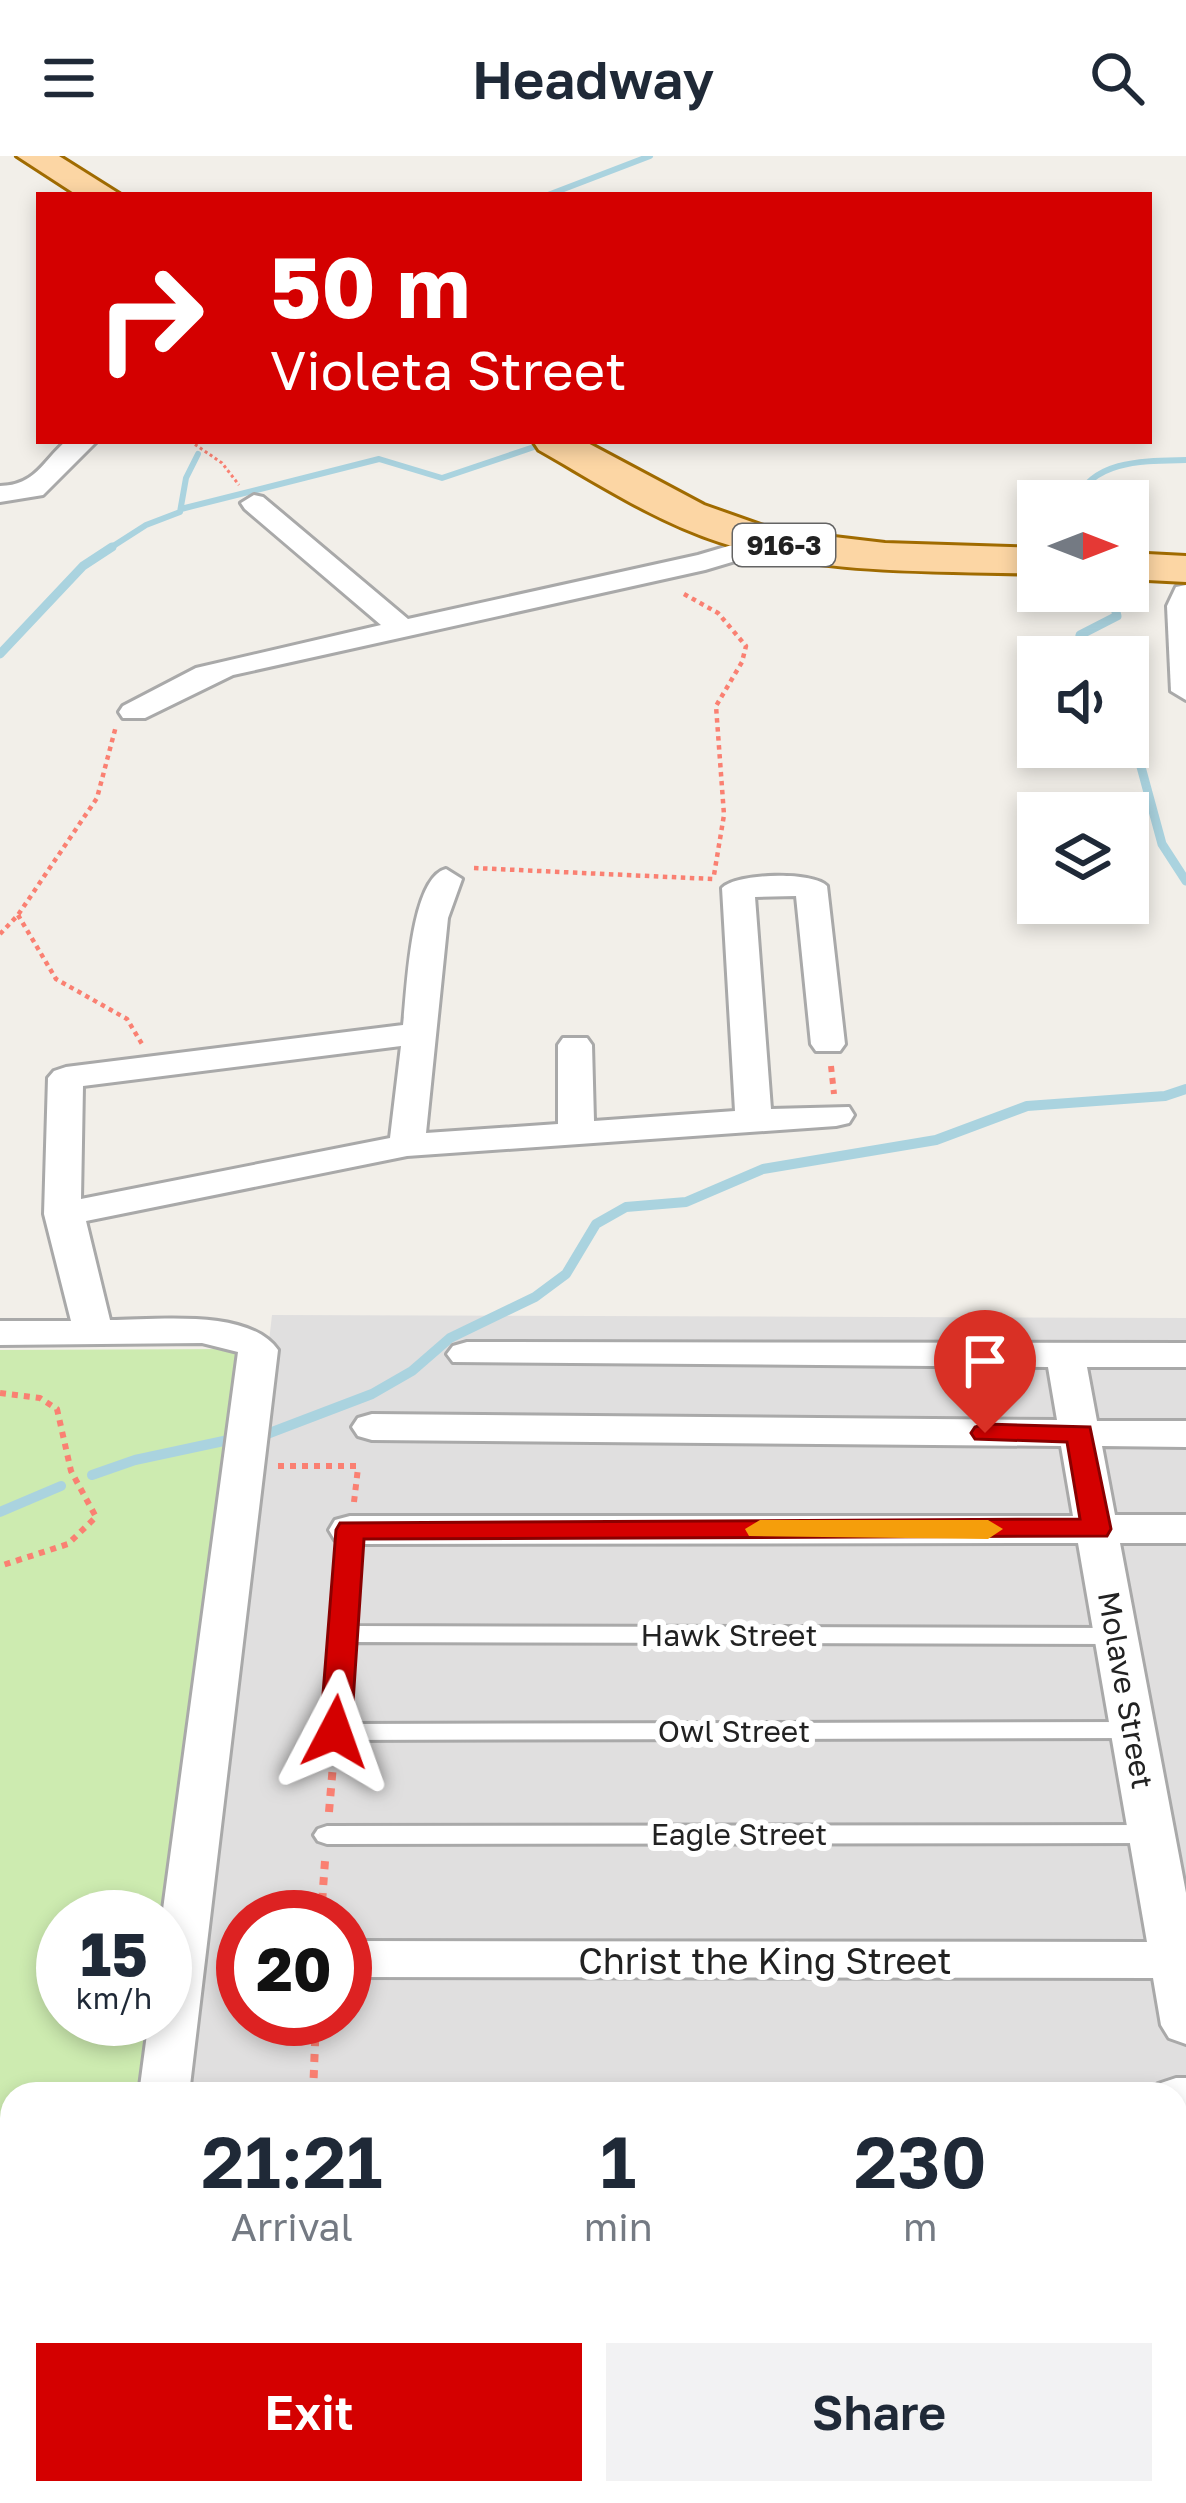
<!DOCTYPE html>
<html lang="en">
<head>
<meta charset="utf-8">
<style>
  :root { --surface:#fff; --page:#f2f2f3; --text:#1f2937; --muted:#747a83; --accent:#d40000 }
  body { margin:0; font-family:"Golos Text",sans-serif; background:var(--page); color:var(--text); height:100vh; display:flex; flex-direction:column; font-size:45px; white-space:nowrap }
  * { box-sizing:border-box; margin:0 }
  p { font-size:39px; color:var(--muted) }
  .icon { flex:none; width:66px; height:66px; fill:none; stroke:currentColor; stroke-width:2; stroke-linecap:round; stroke-linejoin:round }
  .map { position:relative; flex:1; overflow:hidden }
  .side { position:absolute; left:0px; top:1926px; width:1188px; height:423px; display:flex; flex-direction:column; background:var(--surface); border-radius:36px 36px 0 0; box-shadow:0 6px 18px #0003 }
  .side>* { flex:none }
  .guide { position:absolute; left:36px; top:36px; width:1116px; height:252px; border-radius:0px; box-shadow:0 6px 18px #0003; background:#d40000; color:#fff; overflow:hidden }
  .needle { width:78px; rotate:90deg }
  .controls { position:absolute; left:1017px; top:324px; display:grid; gap:24px }
  .controls a { display:grid; place-items:center; width:132px; height:132px; border-radius:0px; background:var(--surface); box-shadow:0 6px 18px #0003; font-size:60px }
  .speed { position:absolute; left:36px; top:1734px; display:flex; gap:24px; font-size:60px; font-weight:700; text-align:center }
  .speed>* { display:grid; place-content:center; width:156px; height:156px; border-radius:50%; background:var(--surface); box-shadow:0 6px 18px #0003; line-height:1 }
  .speed small { font-size:30px; font-weight:400 }
  .speed .limit { border:18px solid #d22; background:#fff; color:#111 }
  .pin { position:absolute; display:grid; place-items:center; width:102px; height:102px; color:#fff; margin:-123px -51px; border-radius:50% 50% 50% 0; rotate:-45deg; box-shadow:0 0 12px #0007 }
  .pin .icon { rotate:45deg }
  .me { position:absolute; width:132px; margin:-66px; rotate:4deg; stroke-linejoin:round; filter:drop-shadow(0 0 9px #0008) }
  .turn { display:flex; align-items:center; gap:42px; height:252px; padding:0 36px; font-size:54px }
  .turn .icon { width:156px; height:156px; stroke-width:2.5 }
  .turn b { display:block; font-size:84px; line-height:102px }
  .eta { display:flex; justify-content:space-evenly; align-items:center; height:204px; text-align:center }
  .eta b { font-size:72px; font-weight:600; line-height:84px }
  .primary-button { display:flex; gap:24px; margin-top:auto; padding:24px 36px }
  .primary-button a { flex:1; height:138px; border-radius:0px; background:var(--accent); color:#fff; font-size:48px; font-weight:600; line-height:138px; text-align:center }
  .primary-button a+a { background:var(--page); color:var(--text) }
  header { display:flex; justify-content:space-between; align-items:center; height:156px; padding:0 36px; background:var(--surface); font-size:54px; font-weight:600 }
  .map>svg:first-child { display:block }
  .residential { fill:#e0dfdf; fill-rule:evenodd }
  .grass { fill:#cdebb0 }
  .lines { fill:none; stroke-linecap:round; stroke-linejoin:round }
  .stream-far2 { stroke:#aad3df; stroke-width:6 }
  .stream-far1 { stroke:#aad3df; stroke-width:9 }
  .stream { stroke:#aad3df; stroke-width:10 }
  .service-casing { stroke:#a9a9a9; stroke-width:6 }
  .minor-casing { stroke:#a9a9a9; stroke-width:6 }
  .primary-casing { stroke:#a06b00; stroke-width:6 }
  .path-far3 { stroke:#fa8072; stroke-width:3; stroke-dasharray:3 3; stroke-linecap:butt }
  .path-far2 { stroke:#fa8072; stroke-width:4.5; stroke-dasharray:4.5 4.5; stroke-linecap:butt }
  .path-far1 { stroke:#fa8072; stroke-width:6; stroke-dasharray:6 6; stroke-linecap:butt }
  .path { stroke:#fa8072; stroke-width:8; stroke-dasharray:8 8; stroke-linecap:butt }
  .service { fill:#fff; fill-rule:evenodd }
  .minor { fill:#fff; fill-rule:evenodd }
  .primary { fill:#fcd6a4; fill-rule:evenodd }
  .route { fill:#d40000; stroke:#8a0000; stroke-width:3 }
  .slow { fill:#f59e0b }
  .labels { text-anchor:middle; dominant-baseline:central; stroke-width:12; stroke-linejoin:round; paint-order:stroke }
  .shield { fill:#fff; stroke:#646464; stroke-width:3 }
  .shield-label { font-size:27px; font-weight:bold; fill:#222 }
  .street-label { font-size:30px; fill:#222; stroke:#fff }
  .near-street-label { font-size:36px; fill:#222; stroke:#fff }
</style>
</head>
<body>
<header><svg class="icon" aria-label="menu" viewBox="0 0 24 24"><path d="M4 6h16M4 12h16M4 18h16"/></svg>Headway<svg class="icon" aria-label="search" viewBox="0 0 24 24"><circle cx="10" cy="10" r="6"/><path d="M15 15l6 6"/></svg></header>
<div class="map">
<svg width="1186" height="2347" viewBox="0 0 1186 2347">
  <rect width="100%" height="100%" fill="#f2efe9"/>
  <path class="residential" d="M272,1159l914,3v1185h-1049l2,-10h1037v-399h-992zM243,1761h102v102h-102z"/>
  <polygon class="grass" points="240,1193 164,1761 63,1761 63,1863 150,1863 140,1938 12,1938 12,2337 87,2337 85,2347 0,2347 0,1194"/>
  <g class="lines">
    <g class="stream-far2">
      <polyline points="548,39 650,0"/>
      <path d="M1076,345c17,-42 71,-40 110,-41"/>
      <polyline points="181,353 379,303 442,322 534,291"/>
      <polyline points="107,394 146,369 180,356 186,322 198,298"/>
    </g>
    <g class="stream-far1">
      <polyline points="0,498 83,410 112,391"/>
      <polyline points="1077,501 1080,479 1117,460 1114,448 1083,435"/>
      <polyline points="1128,563 1162,688 1186,725"/>
    </g>
    <g class="stream">
      <polyline points="267,1278 372,1238 412,1215 450,1182 535,1141 566,1118 596,1068 626,1051 686,1046 763,1013 936,984 1027,950 1165,940 1186,933"/>
      <polyline points="92,1319 135,1304 233,1283"/>
      <polyline points="0,1356 61,1330"/>
    </g>
    <defs>
      <g id="service">
        <polygon points="350,1367 361,1374 355,1470 1116,1472 1124,1474 1128,1480 1124,1486 1116,1488 353,1486 348,1568 1133,1566 1142,1568 1145,1574 1142,1580 1133,1582 335,1584 326,1582 323,1576 339,1374"/>
        <polygon points="1152,1669 1161,1672 1165,1678 1161,1684 1152,1687 327,1688 318,1685 314,1679 318,1673 327,1670"/>
        <rect x="1176" y="2098" width="10" height="24"/>
        <rect x="1176" y="2249" width="10" height="26"/>
      </g>
      <g id="minor">
        <path d="M66,285h31l-54,54 -43,7v-16c36,-1 42,-24 66,-45z"/>
        <polygon points="254,339 263,341 408,463 698,399 769,378 783,386 779,392 705,414 233,519 145,562 123,562 119,556 123,550 196,512 381,469 245,353 241,347"/>
        <polygon points="1186,429 1186,544 1171,535 1167,450 1176,431"/>
        <path d="M446,713l16,10 -14,39 -22,215 132,-9v-79l5,-7h24l5,7 2,76 141,-10 -13,-223c14,-15 91,-17 105,-2l18,158 -5,7h-24l-5,-7 -15,-148 -41,1 16,212 78,-2 5,8 -5,8 -13,3 -429,30 -321,65 24,99c46,0 139,-12 168,30l-89,744h-50l10,-75h16l-3,-102 76,-565 -36,-9 -202,2v-24h71l-27,-107 4,-136 6,-7 12,-4 337,-42c4,-34 7,-147 43,-156zM401,890l-11,92 -309,61 2,-113z"/>
        <polygon points="467,1186 1186,1187 1186,1211 1087,1211 1097,1265 1186,1265 1186,1291 1102,1290 1115,1359 1186,1359 1186,1387 1120,1387 1186,1737 1186,1888 1169,1882 1161,1869 1153,1822 345,1821 345,1785 1147,1786 1078,1387 350,1388 335,1384 329,1374 335,1364 350,1360 1073,1360 1061,1290 372,1284 358,1280 352,1271 358,1262 372,1258 1057,1264 1048,1211 453,1206 447,1198 453,1190"/>
        <polygon points="1176,1922 1186,1922 1186,1962 1176,1962 1176,1938 1153,1938 1158,1928"/>
        <polygon points="83,2337 139,2337 138,2347 82,2347"/>
        <rect x="249" y="2337" width="56" height="10"/>
      </g>
      <g id="primary">
        <polygon points="17,0 59,0 121,39 77,39"/>
        <path d="M533,285h51l120,64 71,25 110,13 153,5v26c-107,-4 -216,2 -319,-32 -64,-21 -122,-59 -180,-92z"/>
        <polygon points="1128,397 1186,400 1186,426 1128,423"/>
      </g>
    </defs>
    <use href="#service" class="service-casing"/>
    <use href="#minor" class="minor-casing"/>
    <use href="#primary" class="primary-casing"/>
    <polyline class="path-far3" points="190,285 222,307 239,329"/>
    <g class="path-far2">
      <polyline points="684,438 718,457 746,490 742,506 716,550 724,659 714,719"/>
      <polyline points="474,712 713,723"/>
      <polyline points="18,759 56,823 127,863 142,888"/>
      <polyline points="0,778 18,759 97,642 116,570"/>
    </g>
    <g class="path-far1">
      <polyline points="831,910 834,938"/>
      <polyline points="0,1237 40,1242 57,1253 71,1315 96,1361 68,1388 0,1410"/>
      <polyline points="278,1310 358,1310"/>
      <polyline points="354,1346 358,1312"/>
    </g>
    <g class="path">
      <polyline points="329,1656 334,1597"/>
      <polyline points="321,1761 325,1705"/>
      <polyline points="313,1938 316,1863"/>
    </g>
    <use href="#service" class="service"/>
    <use href="#minor" class="minor"/>
    <use href="#primary" class="primary"/>
  </g>
  <polygon class="route" points="985,1268 1090,1271 1111,1373 1107,1380 364,1383 351,1576 347,1584 324,1584 320,1576 336,1374 340,1367 1080,1363 1067,1286 975,1283 971,1277 975,1271"/>
  <polygon class="slow" points="760,1364 988,1364 1003,1373 988,1383 749,1380 745,1373"/>
  <g class="labels">
    <rect class="shield" x="733" y="368" width="102" height="42" rx="9"/>
    <g class="shield-label">
      <text x="784" y="389">916-3</text>
    </g>
    <g class="street-label">
      <text x="729" y="1479">Hawk Street</text>
      <text transform="translate(1126 1534) rotate(80)">Molave Street</text>
      <text x="734" y="1575">Owl Street</text>
      <text x="739" y="1678">Eagle Street</text>
    </g>
    <g class="near-street-label">
      <text x="765" y="1804">Christ the King Street</text>
    </g>
  </g>
</svg>
<div class="controls">
<a><svg class="needle" viewBox="-14 -14 28 28"><path d="M0-13l5 13h-10z" fill="#e53935"/><path d="M0 13l5-13h-10z" fill="#747a83"/></svg></a>
<a><svg class="icon" aria-label="sound" viewBox="0 0 24 24"><path d="M4 9h4l5-4v14l-5-4H4zM17 9q2 3 0 6"/></svg></a>
<a><svg class="icon" aria-label="layers" viewBox="0 0 24 24"><path d="M12 4l9 5-9 5-9-5zM3 14l9 5 9-5"/></svg></a>
</div>
<div class="speed"><div>15<small>km/h</small></div><div class="limit">20</div></div>
<div class="pin" style="left:985px;top:1277px;background:#d93025"><svg class="icon" aria-label="arrive" viewBox="0 0 24 24"><path d="M6 21V4h12l-3 4 3 4H6"/></svg></div>
<svg class="me" style="left:335px;top:1576px" viewBox="-20 -20 40 40"><path d="M0-17L14 15 0 8-14 15z" fill="#d40000" stroke="#fff" stroke-width="4"/></svg>
<div class="guide">
<div class="turn"><svg class="icon" aria-label="right" viewBox="0 0 24 24"><path d="M7 20v-9h11M14 6l5 5-5 5"/></svg><div><b>50 m</b>Violeta Street</div></div>
</div>
<section class="side">
<div class="eta">
<div><b>21:21</b><p>Arrival</p></div>
<div><b>1</b><p>min</p></div>
<div><b>230</b><p>m</p></div>
</div>
<div class="primary-button"><a>Exit</a><a>Share</a></div>
</section>
</div>
</body>
</html>
